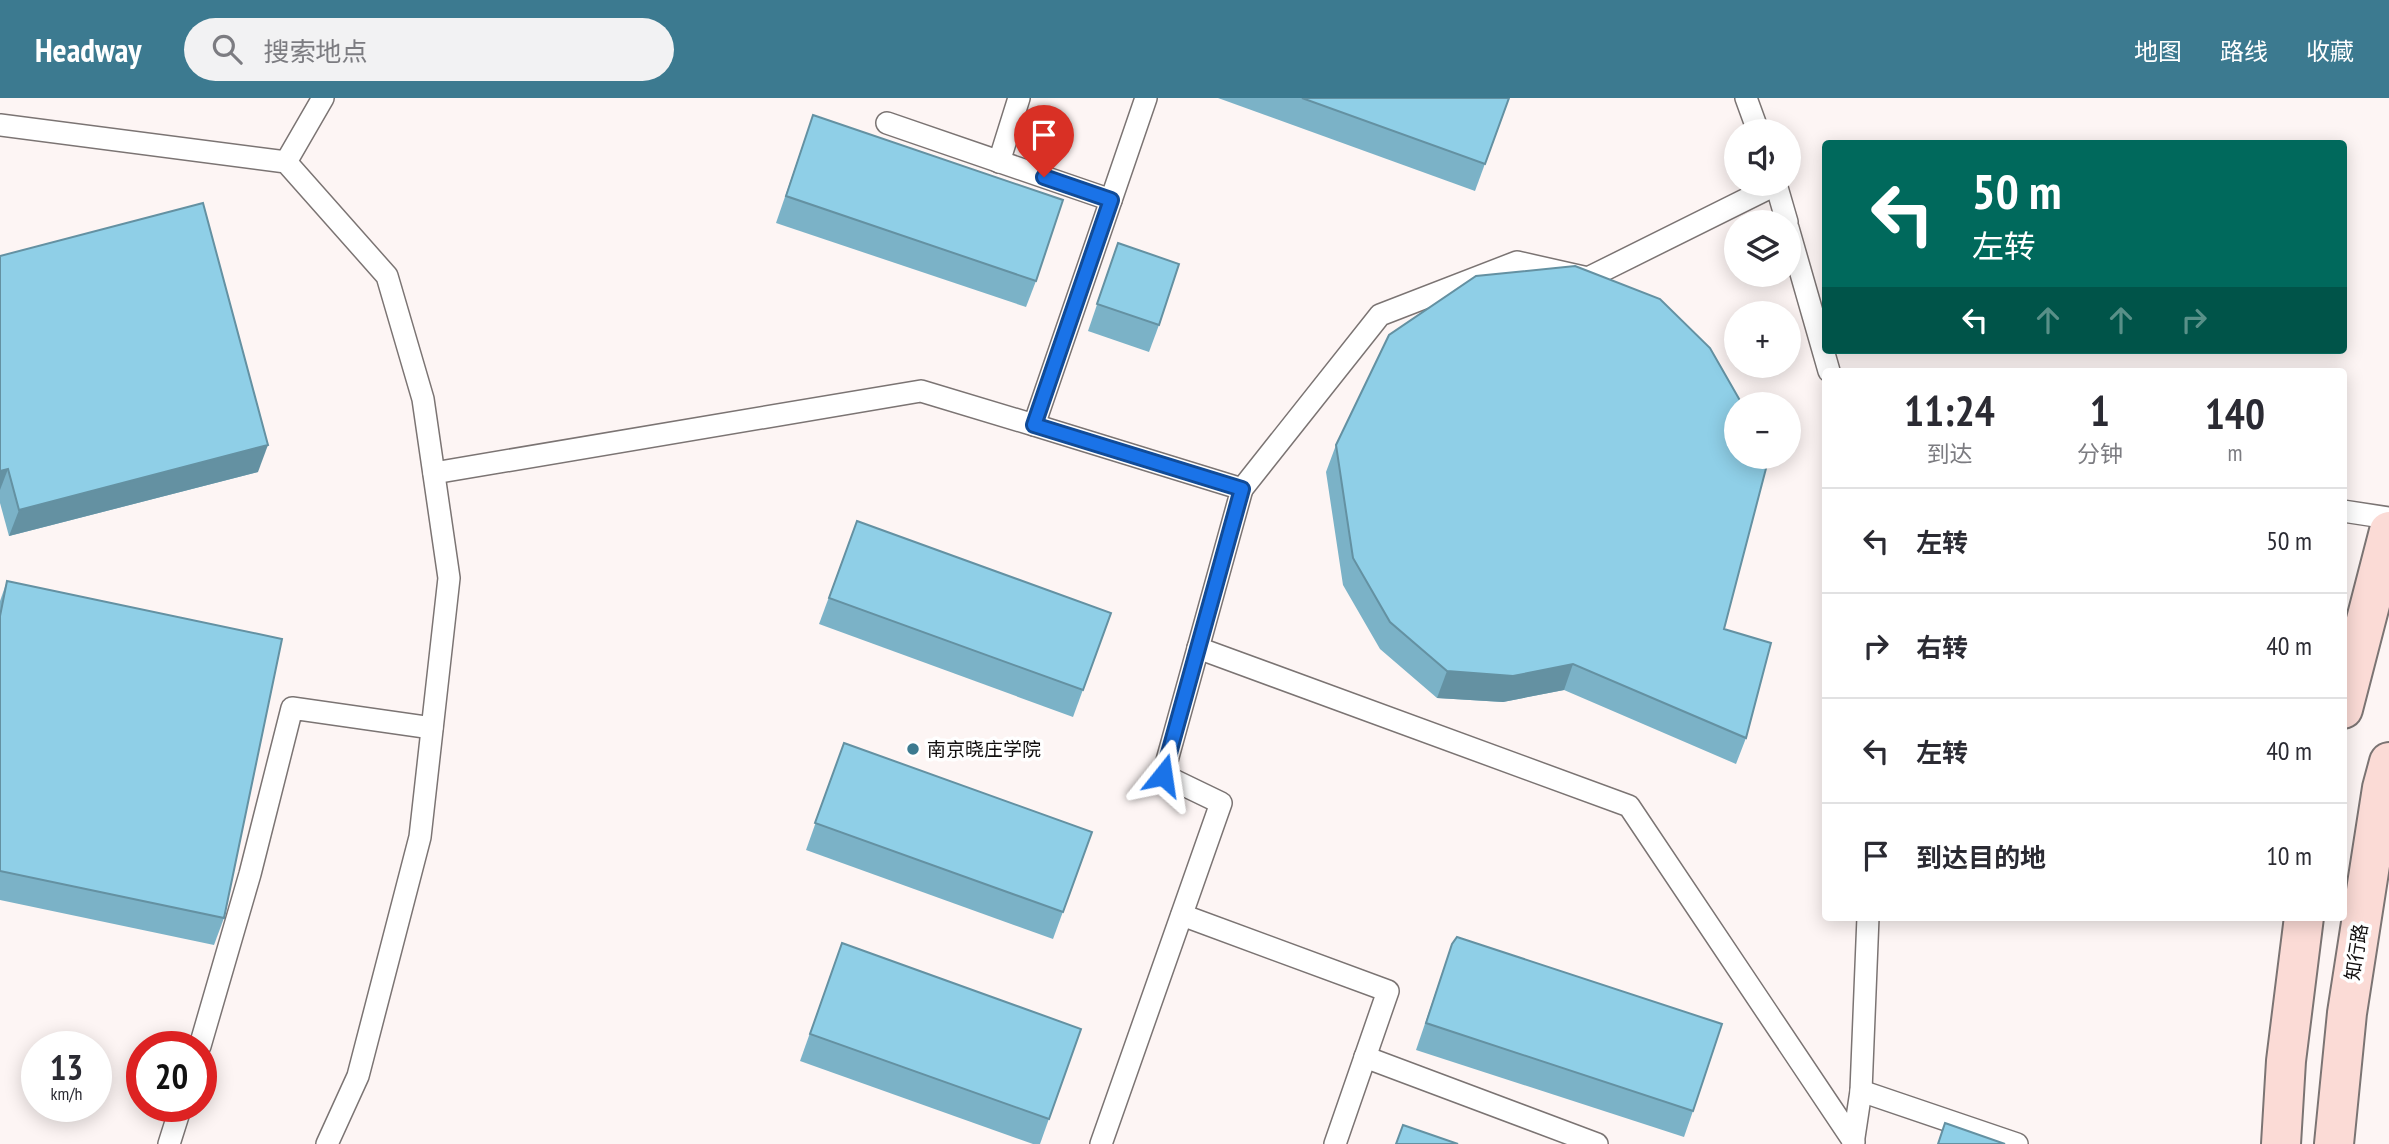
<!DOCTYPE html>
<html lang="zh">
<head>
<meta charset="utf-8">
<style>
  :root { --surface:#fff; --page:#f2f2f3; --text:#2b2b33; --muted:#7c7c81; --line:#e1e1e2; --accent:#3c7a90 }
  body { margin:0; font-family:"PT Sans Narrow","Noto Sans SC",sans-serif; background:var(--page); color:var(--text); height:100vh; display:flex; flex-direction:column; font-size:26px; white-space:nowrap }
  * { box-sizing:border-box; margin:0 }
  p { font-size:23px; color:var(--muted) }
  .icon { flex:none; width:38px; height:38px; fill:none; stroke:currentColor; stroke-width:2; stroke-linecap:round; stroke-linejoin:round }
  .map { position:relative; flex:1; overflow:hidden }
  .sheet { position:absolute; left:1822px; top:270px; width:525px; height:553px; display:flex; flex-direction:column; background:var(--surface); border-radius:7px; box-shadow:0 4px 18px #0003 }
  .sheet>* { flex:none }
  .hud { position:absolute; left:1822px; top:42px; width:525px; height:214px; border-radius:7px; box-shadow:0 4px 18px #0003; background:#00695c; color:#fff; overflow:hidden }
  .controls { position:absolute; left:1724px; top:21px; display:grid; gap:14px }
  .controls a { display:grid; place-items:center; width:77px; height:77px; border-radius:50%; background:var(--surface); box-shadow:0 4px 18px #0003; font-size:35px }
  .speed { position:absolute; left:21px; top:933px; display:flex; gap:14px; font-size:35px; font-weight:700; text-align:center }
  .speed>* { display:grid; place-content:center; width:91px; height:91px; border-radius:50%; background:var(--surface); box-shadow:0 4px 18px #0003; line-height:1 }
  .speed small { font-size:18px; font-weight:400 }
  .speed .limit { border:10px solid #d22; background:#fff; color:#111 }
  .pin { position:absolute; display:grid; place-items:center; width:60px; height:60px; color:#fff; margin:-72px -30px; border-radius:50% 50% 50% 0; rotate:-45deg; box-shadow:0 0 7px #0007 }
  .pin .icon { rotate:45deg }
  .me { position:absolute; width:77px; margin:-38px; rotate:15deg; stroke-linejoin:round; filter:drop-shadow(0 0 5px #0008) }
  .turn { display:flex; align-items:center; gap:24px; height:147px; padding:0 35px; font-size:32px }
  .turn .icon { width:91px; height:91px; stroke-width:2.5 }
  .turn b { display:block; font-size:49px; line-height:60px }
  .lanes { display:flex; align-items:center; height:66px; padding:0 35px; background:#0003; justify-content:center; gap:35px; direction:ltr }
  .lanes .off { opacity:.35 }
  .eta { display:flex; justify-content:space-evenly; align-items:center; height:119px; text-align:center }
  .eta b { font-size:42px; font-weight:700; line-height:49px }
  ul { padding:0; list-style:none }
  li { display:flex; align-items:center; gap:21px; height:105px; padding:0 35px; border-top:2px solid var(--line) }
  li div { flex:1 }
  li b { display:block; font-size:26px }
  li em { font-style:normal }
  header { display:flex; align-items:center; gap:42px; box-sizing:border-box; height:98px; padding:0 35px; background:var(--accent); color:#fff }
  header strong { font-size:33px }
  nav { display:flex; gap:38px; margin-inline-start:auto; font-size:24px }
  .search { width:490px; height:63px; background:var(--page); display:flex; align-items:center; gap:18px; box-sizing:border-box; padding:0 24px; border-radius:38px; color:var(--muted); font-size:26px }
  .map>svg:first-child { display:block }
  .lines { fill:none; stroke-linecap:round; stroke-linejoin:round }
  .lane-casing { stroke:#7b7473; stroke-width:24 }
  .secondary-casing { stroke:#7b7473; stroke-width:42 }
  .lane { stroke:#fff; stroke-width:21 }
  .secondary { stroke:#fbdbd6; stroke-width:38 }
  .wall { fill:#7bb2c7 }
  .shaded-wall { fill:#6491a2 }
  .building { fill:#8fcfe7; stroke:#6491a2; stroke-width:2 }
  .route-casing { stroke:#114b97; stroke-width:18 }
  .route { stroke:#1a73e8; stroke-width:12 }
  .poi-dot { fill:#3c7a90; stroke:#fff; stroke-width:2.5 }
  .labels { text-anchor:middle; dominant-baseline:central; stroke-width:7; stroke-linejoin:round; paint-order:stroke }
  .poi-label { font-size:19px; fill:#100d0d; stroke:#fff; text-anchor:start }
  .street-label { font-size:19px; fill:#100d0d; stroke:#fff }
</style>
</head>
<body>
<header>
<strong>Headway</strong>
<div class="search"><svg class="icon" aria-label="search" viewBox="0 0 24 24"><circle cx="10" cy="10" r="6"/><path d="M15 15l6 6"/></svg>搜索地点</div>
<nav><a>地图</a><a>路线</a><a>收藏</a></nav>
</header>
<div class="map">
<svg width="2389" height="1046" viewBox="0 0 2389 1046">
  <rect width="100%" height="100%" fill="#fdf5f4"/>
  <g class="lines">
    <defs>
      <g id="lane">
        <polyline points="1746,0 1758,33"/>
        <polyline points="887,25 1111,102"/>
        <polyline points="0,27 286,64 387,178 423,301 449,480 420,739 358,978 327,1046"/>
        <polyline points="286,64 323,0"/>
        <polyline points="999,64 1019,0"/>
        <polyline points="1776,86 1787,124"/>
        <polyline points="1788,130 1829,273"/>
        <polyline points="1034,327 1242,391 1163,677 1221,705 1101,1046"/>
        <polyline points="434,375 921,293 1034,327 1146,0"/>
        <polyline points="1242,391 1380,217 1517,164 1588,180 1777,86"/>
        <polyline points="2343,413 2389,420"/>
        <polyline points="1198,550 1629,708 1854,1044"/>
        <polyline points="1182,817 1388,893 1335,1046"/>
        <polyline points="200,948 250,776 292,610 432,630"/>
        <polyline points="1365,959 1597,1046"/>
        <polyline points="1861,993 2017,1046"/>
        <polyline points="169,1046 181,1008"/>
        <polyline points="1853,1046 1861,993 1868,819"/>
      </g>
      <g id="secondary">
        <polyline points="2343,611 2389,433"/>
        <polyline points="2281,1046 2286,963 2304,819"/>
        <polyline points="2334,1046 2347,915 2382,690 2389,664"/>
      </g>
    </defs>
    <use href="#lane" class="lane-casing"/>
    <use href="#secondary" class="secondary-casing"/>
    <use href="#lane" class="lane"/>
    <use href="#secondary" class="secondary"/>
  </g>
  <g class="wall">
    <polygon points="1218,0 1509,0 1475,93"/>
    <polygon points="813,17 1036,183 1026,209 776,125"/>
    <polygon points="1118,145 1159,227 1149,254 1088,233"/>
    <polygon points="0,158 258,374 9,438 0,405"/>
    <polygon points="1336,347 1724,531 1746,640 1736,666 1564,592 1503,604 1437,600 1380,551 1343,487 1326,374"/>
    <polygon points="857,423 1111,515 1073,619 819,526"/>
    <polygon points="7,483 224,820 214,847 0,802 0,503"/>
    <polygon points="844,645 1092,734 1053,841 806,752"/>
    <polygon points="842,845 1081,931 1040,1046 1033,1046 800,963"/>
    <polygon points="1452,846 1693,1013 1684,1039 1416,952"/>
  </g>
  <g class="shaded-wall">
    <polygon points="268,347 258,374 9,438 19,412"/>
    <polygon points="8,371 0,392 0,373"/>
    <polygon points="1573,566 1564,592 1503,604 1437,600 1447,573"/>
  </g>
  <g class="building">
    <polygon points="1302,0 1509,0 1485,66"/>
    <polygon points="813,17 1063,102 1036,183 786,98"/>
    <polygon points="203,105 268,347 19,412 8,371 0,373 0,158"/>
    <polygon points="1118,145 1179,166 1159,227 1097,206"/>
    <polygon points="1575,168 1660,201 1710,250 1742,306 1736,306 1736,359 1769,359 1724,531 1771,545 1746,640 1573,566 1513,578 1447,573 1390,524 1353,460 1336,347 1389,237 1476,178"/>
    <polygon points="857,423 1111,515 1083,592 829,500"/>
    <polygon points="7,483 282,541 224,820 0,773 0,518"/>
    <polygon points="844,645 1092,734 1063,814 815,725"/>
    <polygon points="1457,839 1722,926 1693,1013 1426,925 1452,846"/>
    <polygon points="842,845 1081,931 1049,1021 810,936"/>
    <polygon points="1945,1025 2005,1046 1938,1046"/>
    <polygon points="1403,1027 1458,1046 1396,1046"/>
  </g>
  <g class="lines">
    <defs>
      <polyline id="route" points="1044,79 1111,102 1034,327 1242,391 1163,677"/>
    </defs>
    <use href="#route" class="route-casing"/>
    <use href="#route" class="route"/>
  </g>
  <circle class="poi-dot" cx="913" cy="651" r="7"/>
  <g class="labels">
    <g class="poi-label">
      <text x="927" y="651">南京晓庄学院</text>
    </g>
    <g class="street-label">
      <text transform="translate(2356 854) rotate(-81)">知行路</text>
    </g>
  </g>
</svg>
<div class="controls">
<a><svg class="icon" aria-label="sound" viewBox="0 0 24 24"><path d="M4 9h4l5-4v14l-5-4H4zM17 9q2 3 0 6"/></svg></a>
<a><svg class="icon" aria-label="layers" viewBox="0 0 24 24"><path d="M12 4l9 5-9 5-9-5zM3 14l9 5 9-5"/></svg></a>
<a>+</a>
<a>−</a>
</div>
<div class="speed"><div>13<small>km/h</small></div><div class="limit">20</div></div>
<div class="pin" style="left:1044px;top:79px;background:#d93025"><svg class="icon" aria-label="arrive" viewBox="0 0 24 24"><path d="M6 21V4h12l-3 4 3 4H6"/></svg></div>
<svg class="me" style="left:1163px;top:677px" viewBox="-20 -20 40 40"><path d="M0-17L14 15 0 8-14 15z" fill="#1a73e8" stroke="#fff" stroke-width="4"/></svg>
<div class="hud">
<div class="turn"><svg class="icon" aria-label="left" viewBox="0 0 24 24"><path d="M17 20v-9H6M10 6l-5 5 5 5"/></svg><div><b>50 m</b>左转</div></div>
<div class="lanes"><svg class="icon" aria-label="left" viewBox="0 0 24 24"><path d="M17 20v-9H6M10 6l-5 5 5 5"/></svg><svg class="icon off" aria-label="ahead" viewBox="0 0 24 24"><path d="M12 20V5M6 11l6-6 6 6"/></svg><svg class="icon off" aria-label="ahead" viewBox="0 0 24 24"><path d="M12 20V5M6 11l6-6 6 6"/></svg><svg class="icon off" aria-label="right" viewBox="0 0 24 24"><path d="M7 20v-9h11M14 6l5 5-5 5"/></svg></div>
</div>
<section class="sheet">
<div class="eta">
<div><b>11:24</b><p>到达</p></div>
<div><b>1</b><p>分钟</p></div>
<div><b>140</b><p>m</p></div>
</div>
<ul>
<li><svg class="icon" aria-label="left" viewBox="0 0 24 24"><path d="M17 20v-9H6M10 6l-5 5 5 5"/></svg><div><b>左转</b></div><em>50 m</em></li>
<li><svg class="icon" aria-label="right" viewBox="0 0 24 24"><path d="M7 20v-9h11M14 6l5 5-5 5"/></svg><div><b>右转</b></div><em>40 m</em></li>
<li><svg class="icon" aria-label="left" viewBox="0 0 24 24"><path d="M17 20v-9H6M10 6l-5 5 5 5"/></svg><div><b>左转</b></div><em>40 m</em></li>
<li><svg class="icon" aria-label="arrive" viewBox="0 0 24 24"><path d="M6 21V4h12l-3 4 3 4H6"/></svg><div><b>到达目的地</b></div><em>10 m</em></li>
</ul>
</section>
</div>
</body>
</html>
